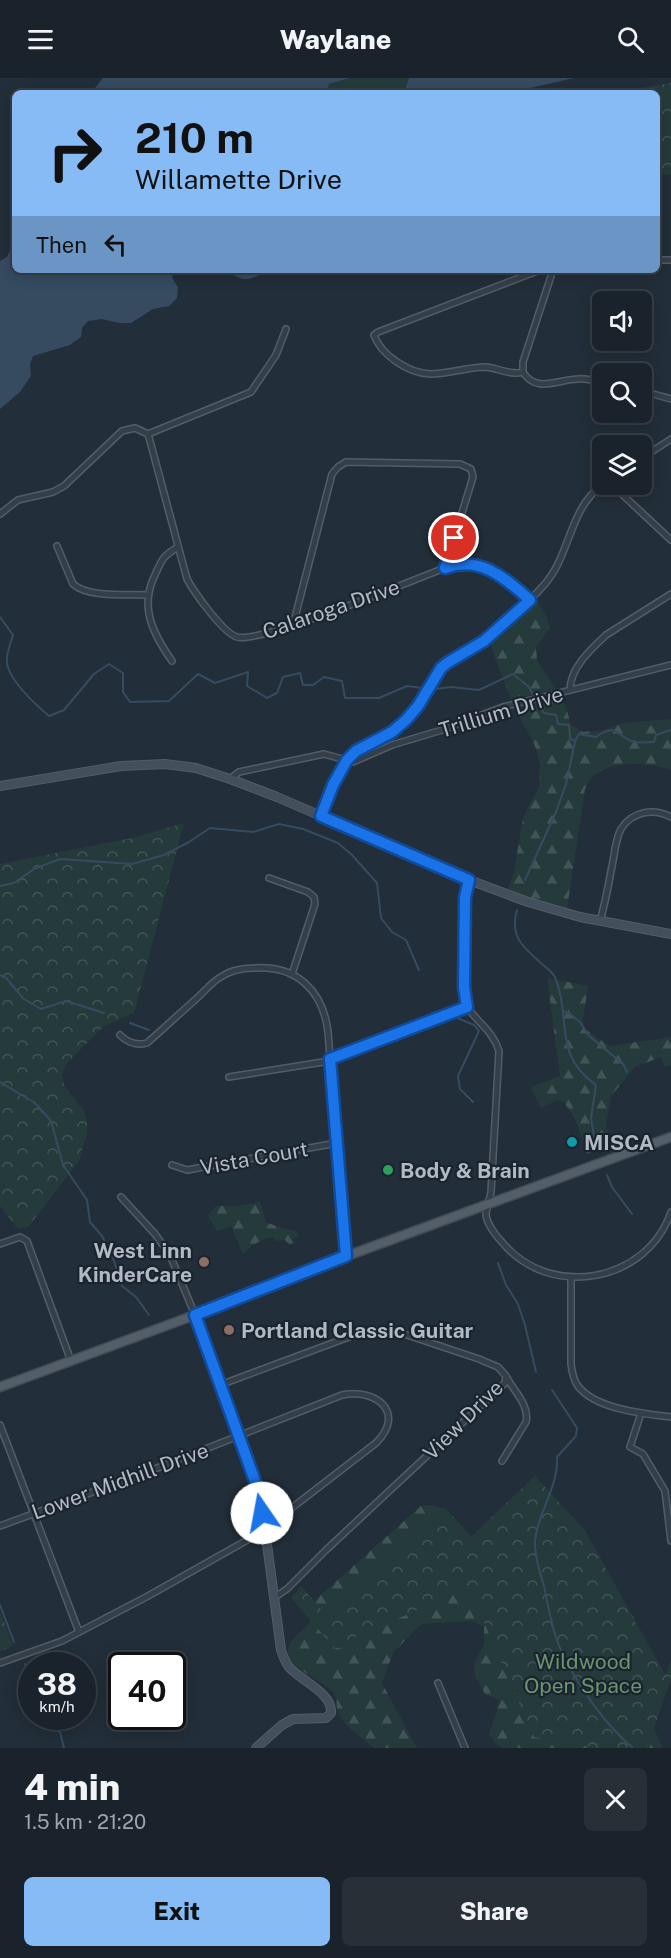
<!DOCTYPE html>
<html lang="en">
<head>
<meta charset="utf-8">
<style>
  :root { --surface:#1a222b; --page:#272f37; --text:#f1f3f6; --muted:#9fa4a9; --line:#383f47; --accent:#86bbf5 }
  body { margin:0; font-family:"Public Sans",sans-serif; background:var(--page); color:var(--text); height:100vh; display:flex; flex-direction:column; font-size:22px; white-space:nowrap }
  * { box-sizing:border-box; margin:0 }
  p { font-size:20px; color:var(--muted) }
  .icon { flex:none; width:33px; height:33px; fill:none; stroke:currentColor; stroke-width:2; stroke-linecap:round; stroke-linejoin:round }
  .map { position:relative; height:1670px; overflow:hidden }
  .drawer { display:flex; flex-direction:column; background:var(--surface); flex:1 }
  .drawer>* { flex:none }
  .guide { position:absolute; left:12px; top:12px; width:648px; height:183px; border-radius:9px; box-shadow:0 3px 15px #0003,0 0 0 2px var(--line); background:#86bbf5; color:#111; overflow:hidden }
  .fabs { position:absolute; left:592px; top:213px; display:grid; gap:12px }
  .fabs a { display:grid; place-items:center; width:60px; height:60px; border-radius:9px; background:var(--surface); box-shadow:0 3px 15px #0003,0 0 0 2px var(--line); font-size:30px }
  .speed { position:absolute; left:18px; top:1574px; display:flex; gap:12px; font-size:30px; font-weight:700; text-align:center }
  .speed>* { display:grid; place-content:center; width:78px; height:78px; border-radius:50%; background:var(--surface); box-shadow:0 3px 15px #0003,0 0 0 2px var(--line); line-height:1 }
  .speed small { font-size:15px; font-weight:400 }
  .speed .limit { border:3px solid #111; border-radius:9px; background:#fff; color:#111 }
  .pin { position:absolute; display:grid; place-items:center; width:51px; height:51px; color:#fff; margin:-26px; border:3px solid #fff; border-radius:50%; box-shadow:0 2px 6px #0007 }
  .me { position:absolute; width:66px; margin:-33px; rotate:348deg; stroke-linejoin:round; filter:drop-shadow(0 0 4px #0008) }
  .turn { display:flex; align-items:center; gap:21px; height:126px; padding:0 24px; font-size:27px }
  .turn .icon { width:78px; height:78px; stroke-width:2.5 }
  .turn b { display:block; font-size:42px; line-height:51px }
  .then { display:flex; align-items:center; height:57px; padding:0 24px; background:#0003; gap:12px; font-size:22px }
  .round { display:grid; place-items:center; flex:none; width:63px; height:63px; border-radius:9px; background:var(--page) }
  .summary { display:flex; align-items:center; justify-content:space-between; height:102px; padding:0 24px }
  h1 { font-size:36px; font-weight:800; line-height:45px }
  .primary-button { display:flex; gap:12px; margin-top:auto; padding:12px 24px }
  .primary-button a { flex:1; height:69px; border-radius:9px; background:var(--accent); color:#111; font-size:24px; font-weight:800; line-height:69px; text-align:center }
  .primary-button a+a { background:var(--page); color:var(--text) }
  header { display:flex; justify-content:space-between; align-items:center; height:78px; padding:0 24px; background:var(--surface); font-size:27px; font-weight:800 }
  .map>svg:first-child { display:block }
  .grass { fill:#253b3b }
  .forest { fill:url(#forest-firs) }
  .park { fill:url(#park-crowns) }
  .water { fill:#364b60 }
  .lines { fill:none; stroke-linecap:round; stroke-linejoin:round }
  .stream { stroke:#364b60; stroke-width:2 }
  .street-casing { stroke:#535d67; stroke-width:8 }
  .secondary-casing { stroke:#535d67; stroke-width:10 }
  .primary-casing { stroke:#424b55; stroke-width:11 }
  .street { stroke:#353f49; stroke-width:5 }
  .secondary { stroke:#434f5c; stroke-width:8 }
  .primary { stroke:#535e69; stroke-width:8 }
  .route-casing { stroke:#114b97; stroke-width:15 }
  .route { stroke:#1a73e8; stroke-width:10 }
  .culture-dot { fill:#0f9aa8; stroke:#1b242e; stroke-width:2 }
  .leisure-dot { fill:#2e9e5b; stroke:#1b242e; stroke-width:2 }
  .education-dot { fill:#8d6e63; stroke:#1b242e; stroke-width:2 }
  .labels { text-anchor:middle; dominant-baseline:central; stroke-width:4.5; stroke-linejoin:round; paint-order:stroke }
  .street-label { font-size:21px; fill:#b0bac5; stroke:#1b242e }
  .poi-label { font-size:21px; font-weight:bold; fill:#b0bac5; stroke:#1b242e; text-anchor:start }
  .park-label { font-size:21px; fill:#68956e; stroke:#1b242e }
</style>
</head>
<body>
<header><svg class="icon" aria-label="menu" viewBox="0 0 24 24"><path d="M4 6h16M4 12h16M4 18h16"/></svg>Waylane<svg class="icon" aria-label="search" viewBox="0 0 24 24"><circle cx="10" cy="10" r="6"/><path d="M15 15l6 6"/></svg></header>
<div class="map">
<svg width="671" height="1670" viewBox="0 0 671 1670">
  <defs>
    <pattern id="forest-firs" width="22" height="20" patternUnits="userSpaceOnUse" patternTransform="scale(1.5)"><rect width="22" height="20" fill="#253b3b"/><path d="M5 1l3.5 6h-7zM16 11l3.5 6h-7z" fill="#425556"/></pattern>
    <pattern id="park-crowns" width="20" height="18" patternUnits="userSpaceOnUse" patternTransform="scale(1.5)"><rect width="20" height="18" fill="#253b3b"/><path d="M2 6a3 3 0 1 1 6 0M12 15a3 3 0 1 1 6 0" fill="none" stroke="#425556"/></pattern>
  </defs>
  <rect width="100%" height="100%" fill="#222e39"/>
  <polygon class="grass" points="350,0 409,0 404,15 327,15 329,6"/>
  <g class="forest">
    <polygon points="537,522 547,540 550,550 536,569 537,582 556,611 511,622 490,566"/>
    <path d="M560,618l6,11 5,18 12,7 21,-2 18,-7 49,-4v51c-22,-7 -55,-10 -75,4 -5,3 -8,10 -11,15l-18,120 -33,-9 -26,-10 6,-18 9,-55 16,-30 1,-21 -5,-20 -20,-37z"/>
    <polygon points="547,900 588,908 582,949 610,968 671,959 671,987 665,989 661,979 635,989 611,1018 606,1048 614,1066 587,1076 576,1043 564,1024 557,1022 541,1030 530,1009 560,998"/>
    <path d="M260,1124l6,20 15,6 15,3 3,5 -6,2 2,5 -5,2 -5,-5 -9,1 -4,-4c-11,3 -21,8 -29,17l-12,-28 -14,5 -9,-15 8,-10h22z"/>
    <path d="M535,1398l50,55 81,145 -12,53 9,19h-160l-6,-3 -8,-11 9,-26v-8l-13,-6 -10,-18 -1,-12 10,-20v-17l-12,-6 -51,3 -28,29 -11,30 35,65h-43c-11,-10 -30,-21 -36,-36 -3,-7 1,-14 -6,-21 -11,-11 -43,-23 -44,-39 -1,-11 15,-22 22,-29v-15l6,-9 105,-93c25,-5 34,13 50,31z"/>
  </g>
  <g class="park">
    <polygon points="671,5 671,97 657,96 657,15 627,15 628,12"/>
    <polygon points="184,745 134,935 104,948 66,986 62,997 64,1007 84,1033 87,1043 87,1055 79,1083 28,1149 18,1151 0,1128 0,786 132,760"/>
    <polygon points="535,1398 585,1453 665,1598 671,1583 671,1601 647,1670 597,1670 534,1659 469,1510 355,1559 337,1573 291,1520 301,1508 327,1538 444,1429 471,1459"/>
    <polygon points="0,1533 13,1568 0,1573"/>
  </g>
  <g class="water">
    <polygon points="103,0 350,0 329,6 327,15 91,15"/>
    <polygon points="409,0 574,0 509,15 404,15"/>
    <polygon points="15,162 15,192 175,192 172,199 178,210 177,220 169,228 153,231 131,245 119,245 102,241 88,243 82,250 81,259 70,267 33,278 30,286 31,298 20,314 0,331 0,183 7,179"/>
    <path d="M223,192h47c-24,11 -23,13 -47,0z"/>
  </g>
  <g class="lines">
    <g class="stream">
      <path d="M0,539l13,18c-2,7 -6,16 -6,24 -2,18 29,46 42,57l15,-6 30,-36 15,-10 14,9v19l7,10 39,-1 29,-27 17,9 33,-11 -1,14 20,12 10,-5 6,-16 17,-4 3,12h10l11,-8 18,4 3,17h34l28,-12 15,2"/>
      <polyline points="435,611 451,609 479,612 513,596 529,609 532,615"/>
      <path d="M538,624l6,11 12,2 2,9 11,1 1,14 5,2 4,-7 17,3c22,-16 21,1 39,5 6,1 13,0 19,0l2,-7 15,-5"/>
      <polyline points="525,802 556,734 566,706 575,664"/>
      <polyline points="0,808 14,805 34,791 60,781 132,786 164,777 189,764 210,750 253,754 279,746 303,751 338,765 352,777 377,805 381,840 392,854 406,862 419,892"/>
      <path d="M517,832c-8,27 7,38 25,54 5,4 10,8 13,13 17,42 -3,77 41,108l-5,33 4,25"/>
      <polyline points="0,897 6,900 24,921 41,931 66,923 104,935"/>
      <polyline points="563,933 570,936 581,945 588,957 623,986 627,994"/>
      <polyline points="457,940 474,947 479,953 458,998 460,1011 473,1024"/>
      <polyline points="130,945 149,952"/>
      <polyline points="0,1004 35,1025 51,1043 63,1087 87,1122 90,1144 102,1158 113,1180 122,1208 136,1219 149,1237"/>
      <polyline points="607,1097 612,1109 632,1136"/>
      <polyline points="498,1185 506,1207 518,1226 525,1247 536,1294"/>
      <path d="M552,1312l25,38 -1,8 -19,21c2,29 -19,54 -22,84 -1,14 5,32 9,45 5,24 9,49 20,71 16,31 42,69 69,91"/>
      <polyline points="0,1527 14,1564"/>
      <polyline points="25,1586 32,1598"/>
      <polyline points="56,1638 64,1670"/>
    </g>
    <defs>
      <g id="street">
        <polyline points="657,182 671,182"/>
        <path d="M553,192l-30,92v10c13,22 36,7 55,7 8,-1 17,2 25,4"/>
        <path d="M523,294c-11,4 -25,-4 -37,-5 -19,0 -37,7 -56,7 -22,-1 -49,-19 -56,-39l4,-3 162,-62"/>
        <polyline points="642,313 671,321"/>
        <polyline points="148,356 251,314 276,277 286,251"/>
        <polyline points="642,380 671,361"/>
        <polyline points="611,406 671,462"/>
        <path d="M0,436l18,-14 35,-8 11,-6 58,-55 13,-3 13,6 2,7 37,138c7,13 36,54 50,58 25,7 183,-60 218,-73 37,0 48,12 75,36"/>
        <path d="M57,468l16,38c15,14 54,10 75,11"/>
        <polyline points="293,547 332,396 338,389 346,384 460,386 471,391 473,399 445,490"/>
        <path d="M172,583c-19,-27 -33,-54 -17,-86 7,-16 8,-19 23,-28"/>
        <path d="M570,612c0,-22 21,-41 36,-55l65,-41"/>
        <polyline points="230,701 239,694 324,676 353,684 392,667 442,652 503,629 671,587"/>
        <path d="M321,738c7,-21 19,-56 38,-67 16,-10 33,-15 47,-28 15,-16 21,-38 36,-53 10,-11 26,-15 38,-24 24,-16 45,-38 64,-59 27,-30 24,-75 59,-101"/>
        <polyline points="269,800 308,814 314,819 315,826 292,896"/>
        <path d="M469,802l-4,17 -1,102c7,21 28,28 35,52l-8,141c-1,7 -5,16 -5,23 1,9 10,21 16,27 47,58 145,41 169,-30"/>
        <path d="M600,843c6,-20 9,-40 13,-60 2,-11 3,-23 8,-32 11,-18 33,-21 50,-12"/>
        <path d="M120,957c8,8 16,11 27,8 16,-14 32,-29 48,-43 8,-7 15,-16 24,-22 10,-7 23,-10 35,-10 42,-3 69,22 74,64l18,224"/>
        <polyline points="229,999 323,984 467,929"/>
        <polyline points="172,1087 187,1092 337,1065"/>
        <polyline points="121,1119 155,1156 170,1177 195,1237"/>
        <polyline points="0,1166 20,1159 27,1163 71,1283"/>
        <path d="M571,1200v86c1,7 2,16 7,22 17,23 66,28 93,31"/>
        <polyline points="220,1307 357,1256 380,1252 398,1254 479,1281 498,1289 506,1298 505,1305 326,1472 287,1511 275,1519"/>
        <polyline points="641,1335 630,1369 643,1376 665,1413 671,1463"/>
        <polyline points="0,1347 79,1554"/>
        <path d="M502,1383l24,-39c4,-16 -12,-31 -19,-44"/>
        <path d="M0,1448l142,-52 200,-79c35,-7 64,18 34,48l-118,91 -110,62 -86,45 -62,22"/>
        <polyline points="438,1605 465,1670"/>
      </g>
      <g id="secondary">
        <polyline points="0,708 121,688 165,686 196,690 230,701 277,719 469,802 528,824 580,839 671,856"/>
        <path d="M195,1237l60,166 10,48 16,121c2,6 4,12 8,17 12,14 44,26 42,46l-5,5 -33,1 -11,6 -26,23"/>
      </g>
      <polyline id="primary" points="0,1309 268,1210 355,1175 671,1059"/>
    </defs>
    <use href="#street" class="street-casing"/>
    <use href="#secondary" class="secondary-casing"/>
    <use href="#primary" class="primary-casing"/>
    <use href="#street" class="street"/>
    <use href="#secondary" class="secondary"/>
    <use href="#primary" class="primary"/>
  </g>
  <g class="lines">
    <defs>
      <path id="route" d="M262,1435l-7,-32 -60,-166 151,-59 -16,-197 137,-52 -3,-20 1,-90 4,-17 -148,-64 12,-31 14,-25 9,-9 36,-19 14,-12 12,-14 23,-38 6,-5 37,-22 46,-41c-25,-22 -50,-45 -85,-32l9,-30"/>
    </defs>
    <use href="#route" class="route-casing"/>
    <use href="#route" class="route"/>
  </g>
  <circle class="culture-dot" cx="572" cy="1064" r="6"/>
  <circle class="leisure-dot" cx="388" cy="1092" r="6"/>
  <g class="education-dot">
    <circle cx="204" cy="1184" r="6"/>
    <circle cx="229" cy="1252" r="6"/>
  </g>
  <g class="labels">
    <g class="street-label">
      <text transform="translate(331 531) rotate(-19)">Calaroga Drive</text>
      <text transform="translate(501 634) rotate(-17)">Trillium Drive</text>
      <text transform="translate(254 1080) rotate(-10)">Vista Court</text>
      <text transform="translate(463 1342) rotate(-45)">View Drive</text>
      <text transform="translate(120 1403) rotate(-20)">Lower Midhill Drive</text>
    </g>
    <g class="poi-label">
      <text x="584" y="1064">MISCA</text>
      <text x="400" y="1092">Body &amp; Brain</text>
      <text x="192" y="1172" text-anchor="end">West Linn<tspan x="192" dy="24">KinderCare</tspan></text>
      <text x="241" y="1252">Portland Classic Guitar</text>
    </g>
    <g class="park-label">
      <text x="583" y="1583">Wildwood<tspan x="583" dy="24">Open Space</tspan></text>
    </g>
  </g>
</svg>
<div class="fabs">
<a><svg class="icon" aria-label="sound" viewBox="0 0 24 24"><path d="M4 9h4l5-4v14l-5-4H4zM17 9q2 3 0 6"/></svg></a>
<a><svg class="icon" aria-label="search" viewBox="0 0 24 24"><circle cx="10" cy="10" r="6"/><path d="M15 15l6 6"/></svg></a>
<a><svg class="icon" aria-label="layers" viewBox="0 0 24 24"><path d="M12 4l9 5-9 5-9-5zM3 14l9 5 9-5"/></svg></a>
</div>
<div class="speed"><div>38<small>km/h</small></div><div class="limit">40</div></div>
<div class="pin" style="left:454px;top:460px;background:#d93025"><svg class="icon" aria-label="arrive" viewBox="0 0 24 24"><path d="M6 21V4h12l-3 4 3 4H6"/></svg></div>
<svg class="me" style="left:262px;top:1435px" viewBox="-20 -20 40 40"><circle r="19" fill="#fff"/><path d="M0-13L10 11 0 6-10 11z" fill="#1a73e8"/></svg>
<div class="guide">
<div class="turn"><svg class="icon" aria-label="right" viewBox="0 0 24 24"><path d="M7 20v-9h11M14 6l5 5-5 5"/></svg><div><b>210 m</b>Willamette Drive</div></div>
<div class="then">Then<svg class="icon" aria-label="left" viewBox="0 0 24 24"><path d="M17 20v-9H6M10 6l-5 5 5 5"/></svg></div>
</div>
</div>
<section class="drawer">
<div class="summary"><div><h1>4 min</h1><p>1.5 km · 21:20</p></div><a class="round"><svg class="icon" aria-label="close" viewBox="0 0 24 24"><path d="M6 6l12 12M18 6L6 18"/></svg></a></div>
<div class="primary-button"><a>Exit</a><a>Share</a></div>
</section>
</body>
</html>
